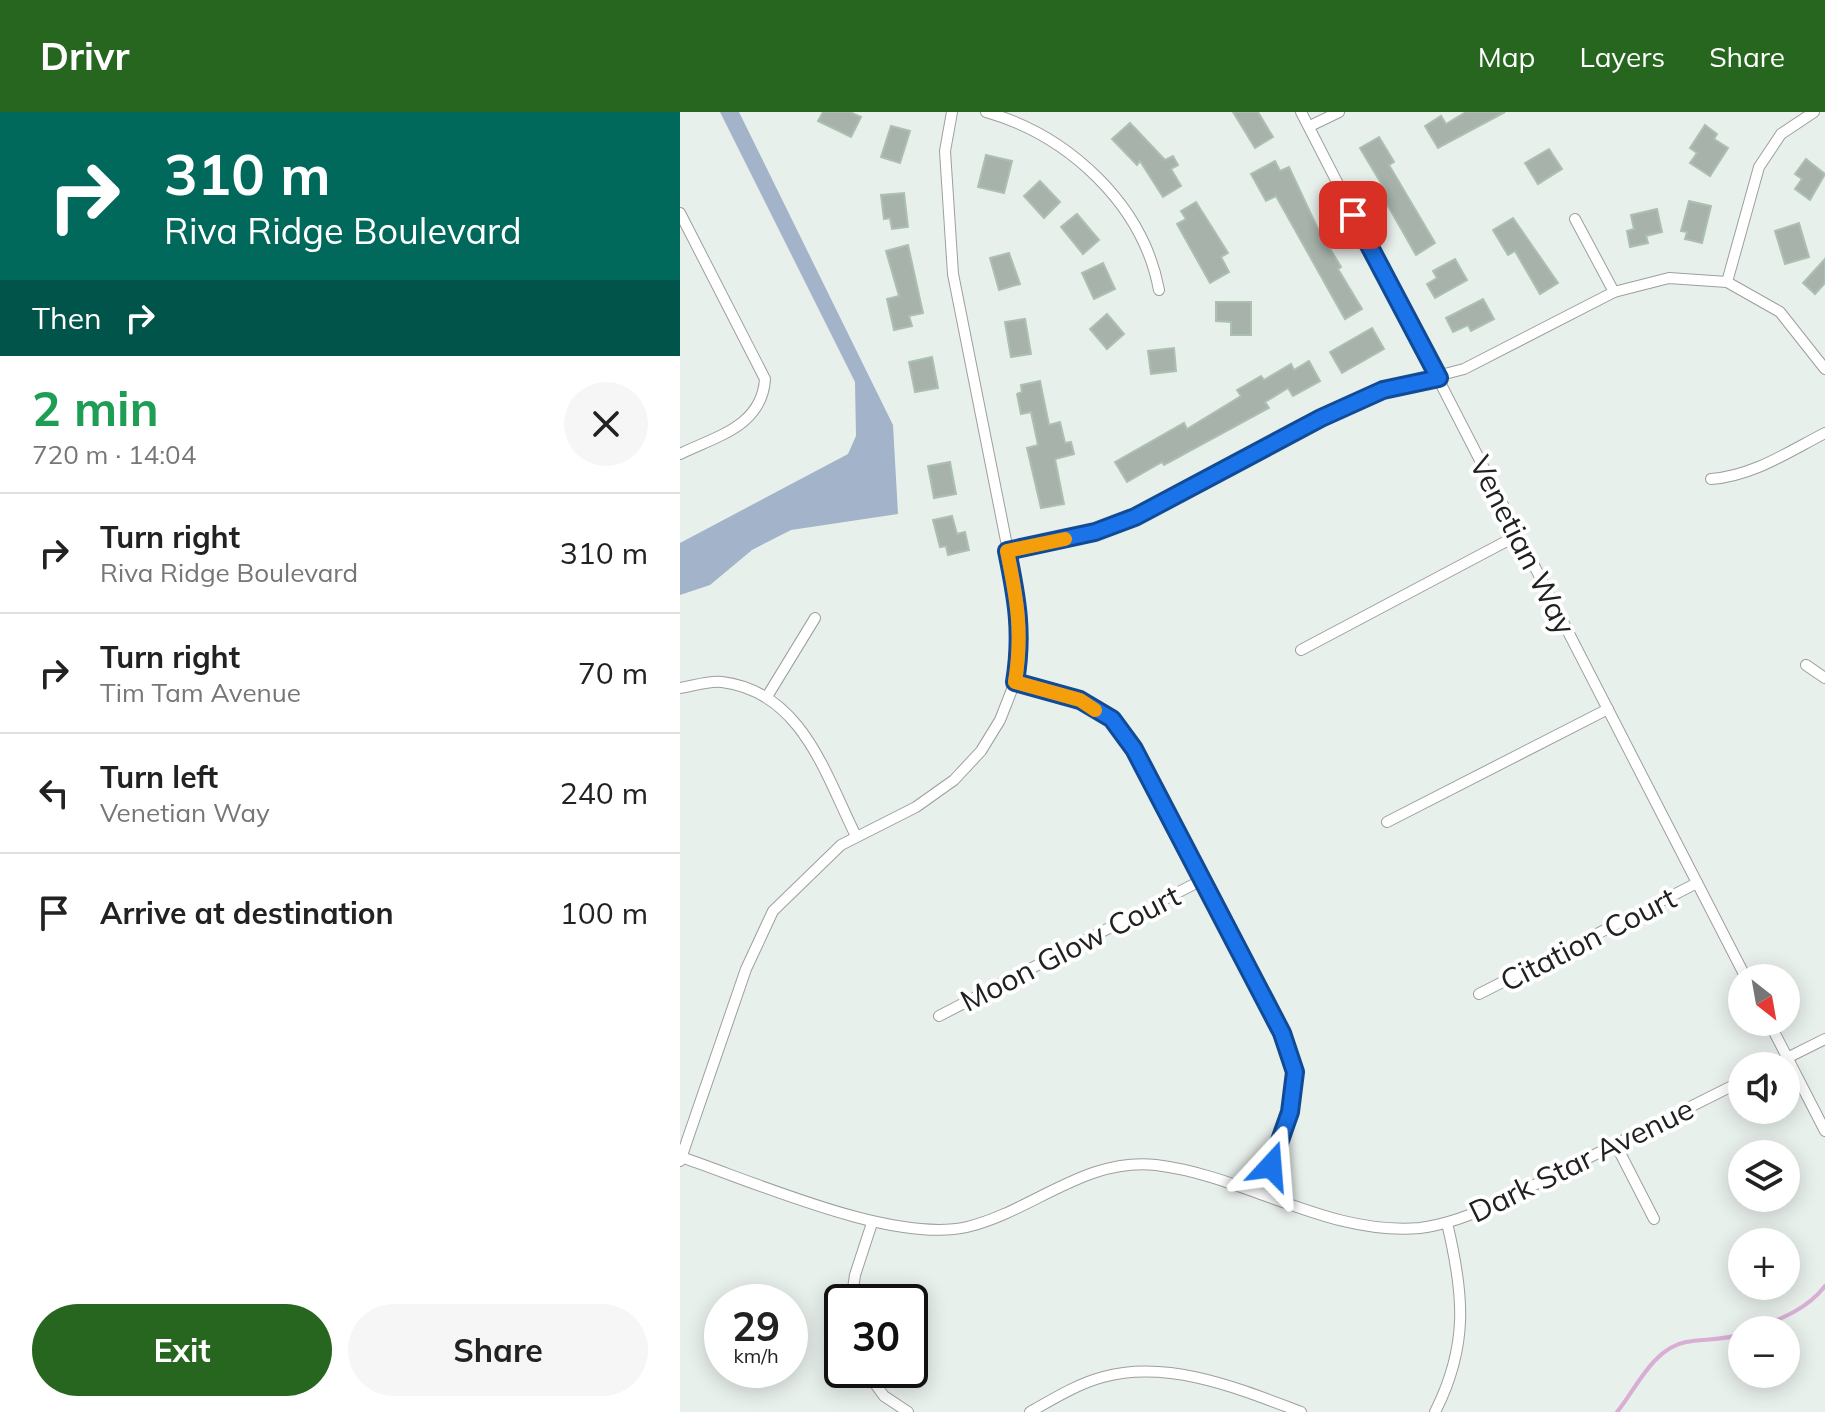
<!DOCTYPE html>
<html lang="en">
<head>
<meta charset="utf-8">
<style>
  :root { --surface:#fff; --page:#f6f6f6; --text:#222; --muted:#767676; --line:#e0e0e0; --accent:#27661e }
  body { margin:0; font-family:Mulish,sans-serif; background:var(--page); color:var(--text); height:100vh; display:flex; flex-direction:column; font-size:30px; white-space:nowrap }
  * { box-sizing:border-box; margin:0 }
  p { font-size:26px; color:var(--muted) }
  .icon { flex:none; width:44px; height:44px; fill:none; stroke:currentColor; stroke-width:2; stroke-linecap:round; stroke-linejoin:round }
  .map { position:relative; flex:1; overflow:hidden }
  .sheet { display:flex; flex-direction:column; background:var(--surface); width:680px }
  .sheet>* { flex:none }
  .guide { background:#00695c; color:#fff; overflow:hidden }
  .needle { width:52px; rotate:149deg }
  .fabs { position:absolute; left:1048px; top:852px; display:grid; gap:16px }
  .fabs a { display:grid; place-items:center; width:72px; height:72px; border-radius:50%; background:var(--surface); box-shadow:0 4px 20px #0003; font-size:40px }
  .speed { position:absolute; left:24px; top:1172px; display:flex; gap:16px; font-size:40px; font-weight:700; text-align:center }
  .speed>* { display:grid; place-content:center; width:104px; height:104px; border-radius:50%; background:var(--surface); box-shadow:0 4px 20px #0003; line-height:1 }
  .speed small { font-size:20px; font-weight:400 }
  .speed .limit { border:4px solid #111; border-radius:12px; background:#fff; color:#111 }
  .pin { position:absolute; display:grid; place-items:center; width:68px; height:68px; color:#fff; margin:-34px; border-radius:16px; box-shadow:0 4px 12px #0006 }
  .me { position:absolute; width:88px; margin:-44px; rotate:19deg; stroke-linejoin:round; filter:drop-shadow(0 0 6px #0008) }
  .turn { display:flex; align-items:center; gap:28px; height:168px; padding:0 32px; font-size:36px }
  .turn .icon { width:104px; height:104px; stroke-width:2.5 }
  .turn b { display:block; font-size:56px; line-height:68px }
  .then { display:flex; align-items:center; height:76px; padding:0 32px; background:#0003; gap:16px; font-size:30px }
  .round { display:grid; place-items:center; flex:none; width:84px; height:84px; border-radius:42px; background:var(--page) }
  .headline { display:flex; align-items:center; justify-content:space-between; height:136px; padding:0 32px }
  h1 { font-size:48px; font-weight:700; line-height:60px; color:#1e9e55 }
  .primary-button { display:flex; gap:16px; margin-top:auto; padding:16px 32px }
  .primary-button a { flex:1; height:92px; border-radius:48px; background:var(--accent); color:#fff; font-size:32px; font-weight:700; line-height:92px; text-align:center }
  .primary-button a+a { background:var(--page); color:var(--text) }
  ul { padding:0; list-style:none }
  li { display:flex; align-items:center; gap:24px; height:120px; padding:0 32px; border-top:2px solid var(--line) }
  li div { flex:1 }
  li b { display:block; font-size:30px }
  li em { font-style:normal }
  header { display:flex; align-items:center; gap:48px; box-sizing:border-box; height:112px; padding:0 40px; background:var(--accent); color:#fff }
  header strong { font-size:38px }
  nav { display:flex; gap:44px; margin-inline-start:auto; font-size:28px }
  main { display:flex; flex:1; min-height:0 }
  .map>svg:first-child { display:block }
  .forest { fill:#a2b3ca }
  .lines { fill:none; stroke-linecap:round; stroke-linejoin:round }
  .stream { stroke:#d8aed4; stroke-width:4 }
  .building { fill:#a7b2ab; stroke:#acc0b2; stroke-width:2 }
  .minor-casing { stroke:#9e9e9e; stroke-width:12 }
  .minor { stroke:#fff; stroke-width:10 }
  .route-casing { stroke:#114b97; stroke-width:20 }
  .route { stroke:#1a73e8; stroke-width:14 }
  .slow { stroke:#f59e0b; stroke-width:14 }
  .labels { text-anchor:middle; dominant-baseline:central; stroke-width:8; stroke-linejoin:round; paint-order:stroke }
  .street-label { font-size:30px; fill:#212121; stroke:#fff }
</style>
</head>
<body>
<header>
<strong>Drivr</strong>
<nav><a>Map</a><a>Layers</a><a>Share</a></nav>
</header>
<main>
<section class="sheet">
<div class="guide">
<div class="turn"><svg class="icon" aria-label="right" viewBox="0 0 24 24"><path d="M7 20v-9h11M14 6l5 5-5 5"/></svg><div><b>310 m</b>Riva Ridge Boulevard</div></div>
<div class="then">Then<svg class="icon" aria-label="right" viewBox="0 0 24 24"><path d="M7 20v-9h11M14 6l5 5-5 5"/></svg></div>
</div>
<div class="headline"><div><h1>2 min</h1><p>720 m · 14:04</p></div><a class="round"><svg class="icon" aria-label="close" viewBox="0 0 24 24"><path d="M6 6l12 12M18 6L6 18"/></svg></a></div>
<ul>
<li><svg class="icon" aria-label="right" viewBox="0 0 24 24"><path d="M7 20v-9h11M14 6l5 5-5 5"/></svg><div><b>Turn right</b><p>Riva Ridge Boulevard</p></div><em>310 m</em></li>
<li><svg class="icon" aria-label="right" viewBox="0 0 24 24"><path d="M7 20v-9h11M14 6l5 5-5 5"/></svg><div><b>Turn right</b><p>Tim Tam Avenue</p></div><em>70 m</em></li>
<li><svg class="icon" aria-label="left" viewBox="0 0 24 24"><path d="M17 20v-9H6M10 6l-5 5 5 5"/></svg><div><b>Turn left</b><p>Venetian Way</p></div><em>240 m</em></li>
<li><svg class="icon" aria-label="arrive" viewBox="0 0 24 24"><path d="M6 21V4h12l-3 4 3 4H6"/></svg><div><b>Arrive at destination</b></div><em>100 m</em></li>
</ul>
<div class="primary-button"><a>Exit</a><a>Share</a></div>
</section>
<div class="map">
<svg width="1145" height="1300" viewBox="0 0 1145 1300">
  <rect width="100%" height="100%" fill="#e8f0ec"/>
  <polygon class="forest" points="40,0 59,0 213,313 218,402 111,418 72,438 30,473 0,483 0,431 168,342 176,324 175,270"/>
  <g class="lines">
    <g class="stream">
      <path d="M1072,1218c26,-10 55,-20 73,-44"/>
      <path d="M937,1300c19,-23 36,-64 69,-70 19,-3 38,-2 56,-8"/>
    </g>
  </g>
  <g class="building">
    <polygon points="143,0 170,0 181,5 171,25 138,9"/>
    <polygon points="553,0 578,0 593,25 575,36"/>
    <polygon points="786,0 825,0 758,36 745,14 761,4 766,12"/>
    <polygon points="450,11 485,48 493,44 498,53 491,57 501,74 483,85 460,49 457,53 432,27"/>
    <polygon points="1025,13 1037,22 1034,27 1048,36 1030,64 1010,51 1017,41 1010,36"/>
    <polygon points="211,14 230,19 220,51 201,45"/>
    <polygon points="699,25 714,50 709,53 755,131 736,143 699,78 704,76 680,36"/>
    <polygon points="869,37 882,57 858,72 845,51"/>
    <polygon points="306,43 332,49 324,81 298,75"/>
    <polygon points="1126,47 1145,62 1130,88 1115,77 1122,67 1115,62"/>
    <polygon points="595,49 600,59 609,55 637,115 661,155 658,157 682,197 665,207 596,84 586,89 571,62"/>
    <polygon points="360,69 380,90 364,106 344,84"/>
    <polygon points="224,81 228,115 212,117 210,106 204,107 201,83"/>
    <polygon points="1009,89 1031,94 1022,131 1005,127 1007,120 1001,119"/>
    <polygon points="516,90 548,141 541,145 549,160 530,171 497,112 506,107 501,99"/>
    <polygon points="977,97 982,120 966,124 968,131 950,135 947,119 954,117 951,103"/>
    <polygon points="397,102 419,128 403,142 381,115"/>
    <polygon points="833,106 878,171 860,182 835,139 828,143 813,118"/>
    <polygon points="1119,111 1129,145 1105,152 1095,119"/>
    <polygon points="228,133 243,201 229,204 232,214 214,218 207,187 219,184 206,139"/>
    <polygon points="329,141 340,172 319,178 310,146"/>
    <polygon points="775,147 787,168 755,186 747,172 757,166 753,159"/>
    <polygon points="1145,147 1145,171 1135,182 1123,171"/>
    <polygon points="423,151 435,177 414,187 402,161"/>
    <polygon points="803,187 814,207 791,219 788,213 773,220 766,206"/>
    <polygon points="536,190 571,190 571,223 551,223 551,210 536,209"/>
    <polygon points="427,202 444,222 427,237 410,217"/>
    <polygon points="345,207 351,242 331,245 325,210"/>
    <polygon points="692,216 704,237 662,261 650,240"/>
    <polygon points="494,236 496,259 471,262 468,239"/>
    <polygon points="252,245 258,276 235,280 229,250"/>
    <polygon points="629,249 640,269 613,284 608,276 585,290 589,296 484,353 482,350 447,370 435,350 504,311 507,317 561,284 557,278 581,264 584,268 611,252 614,258"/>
    <polygon points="360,269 369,313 380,310 385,331 391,330 394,342 375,347 384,392 361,396 347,336 358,333 351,300 341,302 337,282 342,280 341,273"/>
    <polygon points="270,350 276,382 254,386 248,354"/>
    <polygon points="272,404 277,422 285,420 289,438 268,443 266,434 260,435 253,408"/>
  </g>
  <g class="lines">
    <defs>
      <g id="minor">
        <path d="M306,0c82,23 157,92 173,178"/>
        <polyline points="621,0 1066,866"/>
        <polyline points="630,14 659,0"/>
        <path d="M0,101l85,166c-3,47 -48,57 -85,75"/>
        <polyline points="895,107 934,180"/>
        <polyline points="1047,170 1079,55 1101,22 1134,0"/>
        <path d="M1031,367c42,-3 77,-27 114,-46"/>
        <polyline points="327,439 415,420 455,405 641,306 703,278 784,257 934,180 989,166 1047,170 1100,200 1145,257"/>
        <polyline points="621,538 838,423"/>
        <polyline points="1126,553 1145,566"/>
        <path d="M335,570c58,16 81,16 119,67l148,284 13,39 -5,40 -29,82"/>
        <path d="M0,576c13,-2 30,-8 42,-6 80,10 103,92 134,154"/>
        <polyline points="88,583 135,506"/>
        <polyline points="707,710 928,597"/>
        <polyline points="799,882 1017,771"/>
        <polyline points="259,904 522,768"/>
        <polyline points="1089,910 1145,1019"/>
        <polyline points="1091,954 1145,927"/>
        <polyline points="936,1033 974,1107"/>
        <path d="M1,1045c74,25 212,87 286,70 66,-16 118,-70 189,-62 91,11 171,71 264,63 25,-3 47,-12 70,-21l252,-126"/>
        <polyline points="0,1049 66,857 93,799 161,733 236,695 274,668 301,639 320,608 335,570 341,533 339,494 273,162 265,39 272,0"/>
        <polyline points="171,1190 175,1163 192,1111"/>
        <polyline points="185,1258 204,1284 228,1300"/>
        <path d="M350,1300c23,-13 47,-28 73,-35 66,-18 137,12 198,35"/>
        <path d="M755,1300c34,-67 29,-118 12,-189"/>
      </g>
    </defs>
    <use href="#minor" class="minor-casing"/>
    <use href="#minor" class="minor"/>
  </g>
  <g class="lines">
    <defs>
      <path id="route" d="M591,1054l19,-54 5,-40 -13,-39 -148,-284 -22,-30 -32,-19 -65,-18c8,-49 2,-83 -8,-131l88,-19 40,-15 186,-99 62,-28 56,-12 -86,-163"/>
    </defs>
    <use href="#route" class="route-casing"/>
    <use href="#route" class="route"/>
    <path class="slow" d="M385,427l-58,12c10,48 16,82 8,131l65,18 15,10"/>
  </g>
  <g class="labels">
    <g class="street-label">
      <text transform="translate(843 433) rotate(63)">Venetian Way</text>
      <text transform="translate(908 827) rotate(-27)">Citation Court</text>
      <text transform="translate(390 836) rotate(-27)">Moon Glow Court</text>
      <text transform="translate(901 1048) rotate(-26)">Dark Star Avenue</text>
    </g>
  </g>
</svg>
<div class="fabs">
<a><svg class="needle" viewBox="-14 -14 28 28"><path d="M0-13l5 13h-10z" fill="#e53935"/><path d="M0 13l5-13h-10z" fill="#767676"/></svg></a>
<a><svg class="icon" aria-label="sound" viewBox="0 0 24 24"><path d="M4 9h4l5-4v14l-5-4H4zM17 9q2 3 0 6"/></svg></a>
<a><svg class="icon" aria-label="layers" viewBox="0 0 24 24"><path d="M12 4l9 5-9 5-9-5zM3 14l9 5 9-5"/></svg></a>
<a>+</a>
<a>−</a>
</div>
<div class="speed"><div>29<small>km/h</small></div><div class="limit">30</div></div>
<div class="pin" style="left:673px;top:103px;background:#d93025"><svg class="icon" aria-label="arrive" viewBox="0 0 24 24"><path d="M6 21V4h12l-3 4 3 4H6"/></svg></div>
<svg class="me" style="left:591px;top:1054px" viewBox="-20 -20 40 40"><path d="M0-17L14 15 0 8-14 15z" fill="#1a73e8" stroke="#fff" stroke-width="4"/></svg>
</div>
</main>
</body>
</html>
